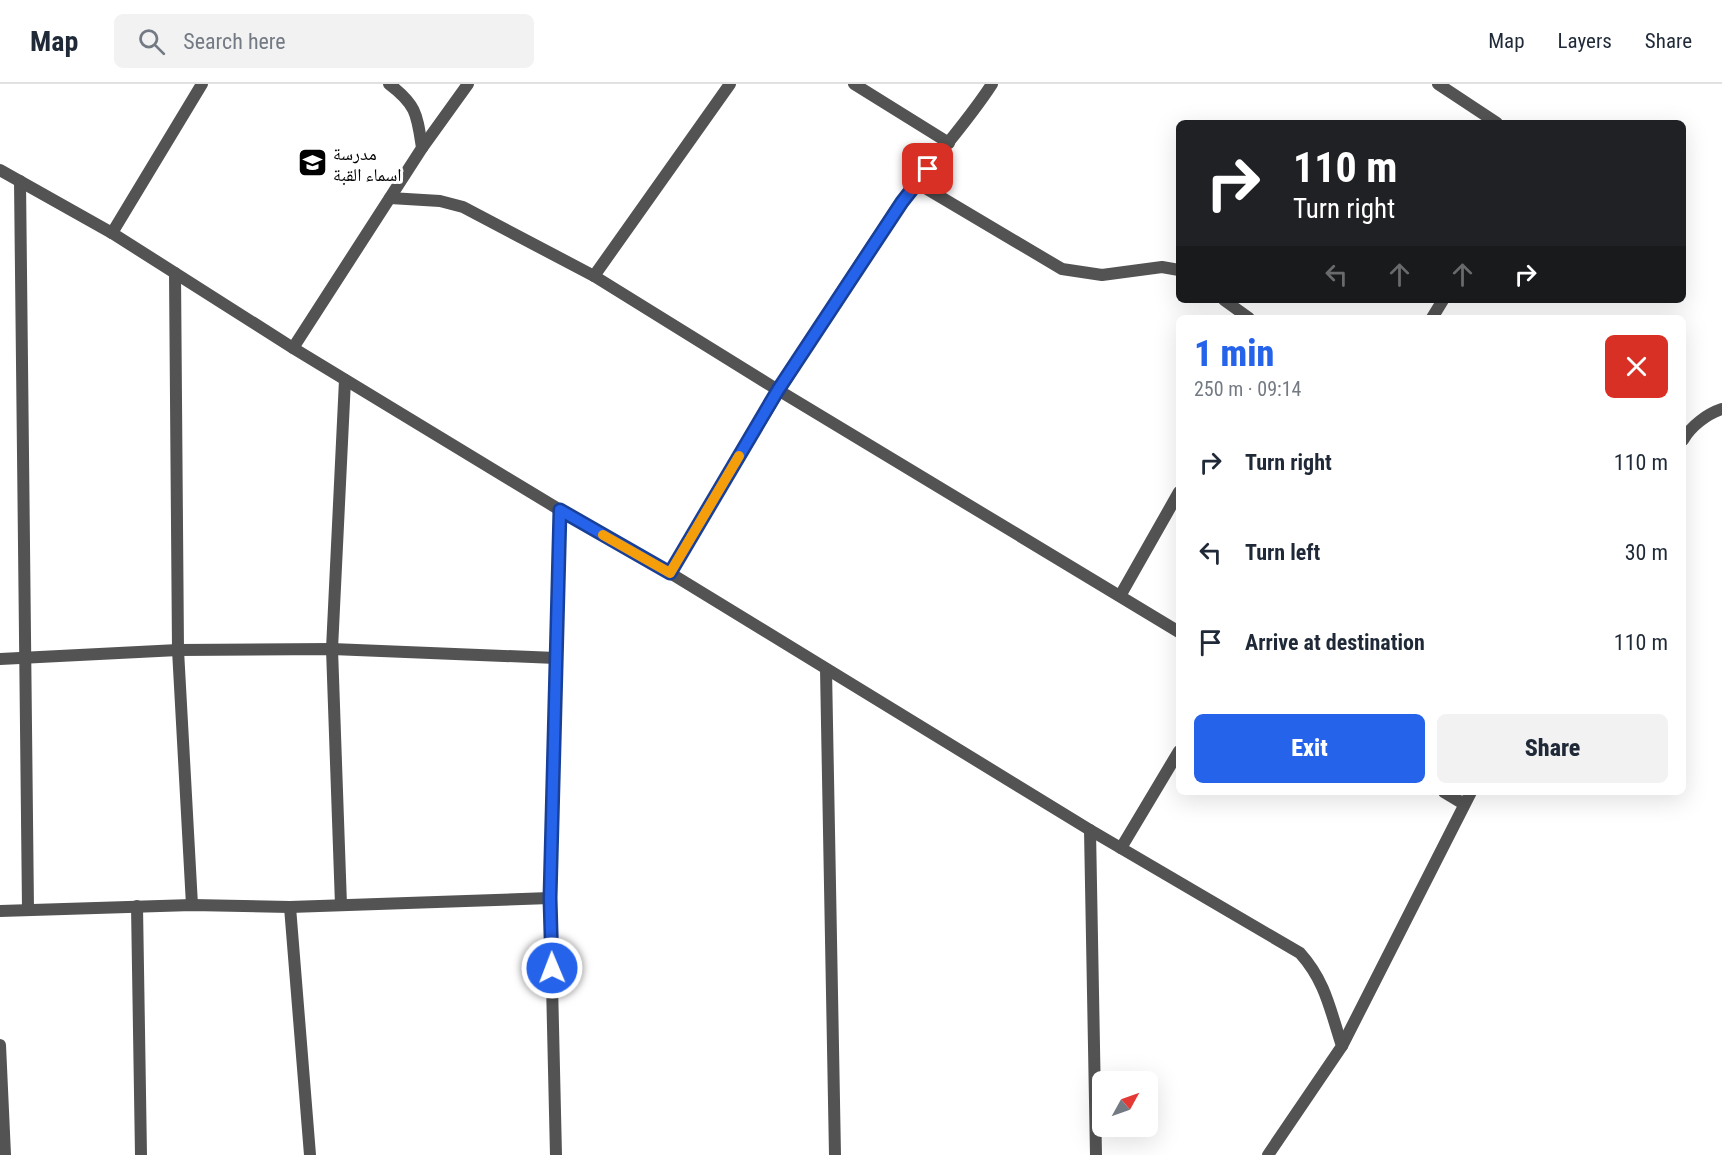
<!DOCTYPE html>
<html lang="en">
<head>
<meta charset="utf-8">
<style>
  :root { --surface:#fff; --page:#f2f2f3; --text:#1f2937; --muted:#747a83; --line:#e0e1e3; --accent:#2563eb }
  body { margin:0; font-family:"Roboto Condensed","Noto Naskh Arabic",sans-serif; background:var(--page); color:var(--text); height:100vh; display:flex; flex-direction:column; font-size:22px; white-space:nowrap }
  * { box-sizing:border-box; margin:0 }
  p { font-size:20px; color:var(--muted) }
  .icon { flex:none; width:33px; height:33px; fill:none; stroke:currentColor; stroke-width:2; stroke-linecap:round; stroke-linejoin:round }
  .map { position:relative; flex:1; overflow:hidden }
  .details { position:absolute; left:1176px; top:231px; width:510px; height:480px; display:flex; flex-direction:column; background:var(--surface); border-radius:9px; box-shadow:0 6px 24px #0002 }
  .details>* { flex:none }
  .top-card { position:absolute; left:1176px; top:36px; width:510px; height:183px; border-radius:9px; box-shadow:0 6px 24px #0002; background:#202124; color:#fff; overflow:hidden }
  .needle { width:39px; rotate:50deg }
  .tools { position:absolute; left:1092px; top:987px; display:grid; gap:12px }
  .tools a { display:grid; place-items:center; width:66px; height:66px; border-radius:9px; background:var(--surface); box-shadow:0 6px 24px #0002; font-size:30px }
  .pin { position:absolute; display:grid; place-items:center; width:51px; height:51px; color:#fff; margin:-26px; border-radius:12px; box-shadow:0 3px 9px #0006 }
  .me { position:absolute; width:66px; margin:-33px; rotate:359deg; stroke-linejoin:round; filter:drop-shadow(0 0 4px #0008) }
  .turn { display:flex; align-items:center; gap:21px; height:126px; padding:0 18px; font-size:27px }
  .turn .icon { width:78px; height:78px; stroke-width:2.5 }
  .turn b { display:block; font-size:42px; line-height:51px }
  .lanes { display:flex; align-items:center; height:57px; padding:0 18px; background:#0003; justify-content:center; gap:30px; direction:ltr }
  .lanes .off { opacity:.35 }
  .round { display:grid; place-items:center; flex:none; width:63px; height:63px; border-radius:9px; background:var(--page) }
  .headline { display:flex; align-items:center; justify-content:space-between; height:102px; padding:0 18px }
  h1 { font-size:36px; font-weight:800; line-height:45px; color:var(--accent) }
  .button { display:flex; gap:12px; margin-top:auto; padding:12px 18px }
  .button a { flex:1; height:69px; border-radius:9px; background:var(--accent); color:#fff; font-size:24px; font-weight:800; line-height:69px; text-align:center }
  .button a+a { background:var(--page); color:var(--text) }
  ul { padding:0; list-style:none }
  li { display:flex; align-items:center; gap:18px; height:90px; padding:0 18px }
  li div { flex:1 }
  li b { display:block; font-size:22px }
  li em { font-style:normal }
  header { display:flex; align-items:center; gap:36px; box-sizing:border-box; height:84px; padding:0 30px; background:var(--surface); border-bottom:2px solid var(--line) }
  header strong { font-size:28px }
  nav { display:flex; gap:33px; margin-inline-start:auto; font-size:21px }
  .search { width:420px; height:54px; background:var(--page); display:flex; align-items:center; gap:15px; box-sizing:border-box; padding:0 21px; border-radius:9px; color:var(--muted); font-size:22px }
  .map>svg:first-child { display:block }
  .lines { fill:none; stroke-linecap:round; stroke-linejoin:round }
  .street { stroke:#535353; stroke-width:12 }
  .route-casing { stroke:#184099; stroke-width:15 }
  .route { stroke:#2563eb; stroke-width:10 }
  .slow { stroke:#f59e0b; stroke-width:10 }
  .labels { text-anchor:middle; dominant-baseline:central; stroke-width:6; stroke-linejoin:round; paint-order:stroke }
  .poi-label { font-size:18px; fill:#000; stroke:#fff; text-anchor:start }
</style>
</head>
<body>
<header>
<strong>Map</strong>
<div class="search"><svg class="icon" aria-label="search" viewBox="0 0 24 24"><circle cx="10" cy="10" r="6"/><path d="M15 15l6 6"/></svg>Search here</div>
<nav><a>Map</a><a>Layers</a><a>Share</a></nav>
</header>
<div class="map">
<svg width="1722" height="1071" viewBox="0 0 1722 1071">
  <rect width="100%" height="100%" fill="#fff"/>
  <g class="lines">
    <g class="street">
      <polyline points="854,0 949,59"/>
      <polyline points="1438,0 1497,39"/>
      <polyline points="422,64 468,0"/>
      <path d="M0,86l112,63 181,115 267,162 110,63 420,257 210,123c26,29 30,57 42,93l-74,109"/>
      <polyline points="20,97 28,825"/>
      <polyline points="917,99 1062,185 1102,191 1162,183 1179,186"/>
      <polyline points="390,114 440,117 463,123 594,192 778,306 1179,548"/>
      <polyline points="112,149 202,0"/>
      <polyline points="175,189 178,566 192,821"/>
      <polyline points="594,192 730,0"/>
      <polyline points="1224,216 1249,234"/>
      <polyline points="1432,234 1443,216"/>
      <path d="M293,264l129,-200c-5,-33 -5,-43 -33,-64"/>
      <path d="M1683,356c8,-14 24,-26 39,-31"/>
      <path d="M670,489c74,-125 148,-250 231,-370 29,-41 64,-77 91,-119"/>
      <polyline points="1120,512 1179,408"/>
      <polyline points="0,575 178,566 332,565 556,574"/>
      <polyline points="826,585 835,1071"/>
      <polyline points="1444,708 1464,720"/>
      <polyline points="1090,746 1096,1071"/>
      <polyline points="1121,764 1179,667"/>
      <polyline points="341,821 332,565 345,296"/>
      <polyline points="137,822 141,1071"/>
      <polyline points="290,823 310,1071"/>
      <polyline points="0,827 192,821 290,823 550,814"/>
      <polyline points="0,961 5,1071"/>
      <polyline points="1342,962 1471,708"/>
      <polyline points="556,1071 550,814 560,426"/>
    </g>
  </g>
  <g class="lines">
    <defs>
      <polyline id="route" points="552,884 550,814 560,426 670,489 778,306 902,118 928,85"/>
    </defs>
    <use href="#route" class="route-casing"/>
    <use href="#route" class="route"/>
    <polyline class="slow" points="603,451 670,489 739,372"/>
  </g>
  <defs>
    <symbol id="school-square" viewBox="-11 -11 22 22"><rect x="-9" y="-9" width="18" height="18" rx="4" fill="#000" stroke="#fff"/><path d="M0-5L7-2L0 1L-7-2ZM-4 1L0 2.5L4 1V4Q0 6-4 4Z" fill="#fff"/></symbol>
  </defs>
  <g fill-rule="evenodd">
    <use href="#school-square" x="296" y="62" width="33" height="33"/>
  </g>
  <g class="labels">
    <g class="poi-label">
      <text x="333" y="69">مدرسة<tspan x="333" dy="21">اسماء القبة</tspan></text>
    </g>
  </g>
</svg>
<div class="tools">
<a><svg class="needle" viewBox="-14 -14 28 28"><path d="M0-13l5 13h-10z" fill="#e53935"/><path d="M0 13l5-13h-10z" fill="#747a83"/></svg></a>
</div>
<div class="pin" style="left:928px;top:85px;background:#d93025"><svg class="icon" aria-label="arrive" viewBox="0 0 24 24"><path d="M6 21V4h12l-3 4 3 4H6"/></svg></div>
<svg class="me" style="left:552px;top:884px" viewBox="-20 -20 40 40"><circle r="17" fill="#2563eb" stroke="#fff" stroke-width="3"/><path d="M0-11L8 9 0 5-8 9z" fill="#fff"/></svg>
<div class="top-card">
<div class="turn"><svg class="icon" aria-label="right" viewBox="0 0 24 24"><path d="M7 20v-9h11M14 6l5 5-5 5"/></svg><div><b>110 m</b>Turn right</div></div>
<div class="lanes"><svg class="icon off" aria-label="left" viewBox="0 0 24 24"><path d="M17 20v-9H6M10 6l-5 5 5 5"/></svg><svg class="icon off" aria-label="ahead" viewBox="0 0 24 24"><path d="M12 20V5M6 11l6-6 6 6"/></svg><svg class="icon off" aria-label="ahead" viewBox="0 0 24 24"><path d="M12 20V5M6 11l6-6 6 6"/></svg><svg class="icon" aria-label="right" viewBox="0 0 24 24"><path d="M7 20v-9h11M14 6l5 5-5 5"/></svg></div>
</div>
<section class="details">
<div class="headline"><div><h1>1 min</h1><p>250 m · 09:14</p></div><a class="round" style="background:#d93025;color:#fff"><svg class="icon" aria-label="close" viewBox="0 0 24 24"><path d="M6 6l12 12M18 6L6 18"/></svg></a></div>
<ul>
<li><svg class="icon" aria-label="right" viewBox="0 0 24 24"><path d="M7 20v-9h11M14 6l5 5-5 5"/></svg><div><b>Turn right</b></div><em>110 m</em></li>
<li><svg class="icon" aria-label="left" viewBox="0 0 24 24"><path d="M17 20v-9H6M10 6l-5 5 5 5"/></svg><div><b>Turn left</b></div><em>30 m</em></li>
<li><svg class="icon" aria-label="arrive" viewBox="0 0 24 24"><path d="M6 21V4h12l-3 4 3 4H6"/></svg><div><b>Arrive at destination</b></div><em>110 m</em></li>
</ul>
<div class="button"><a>Exit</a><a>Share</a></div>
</section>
</div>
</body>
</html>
